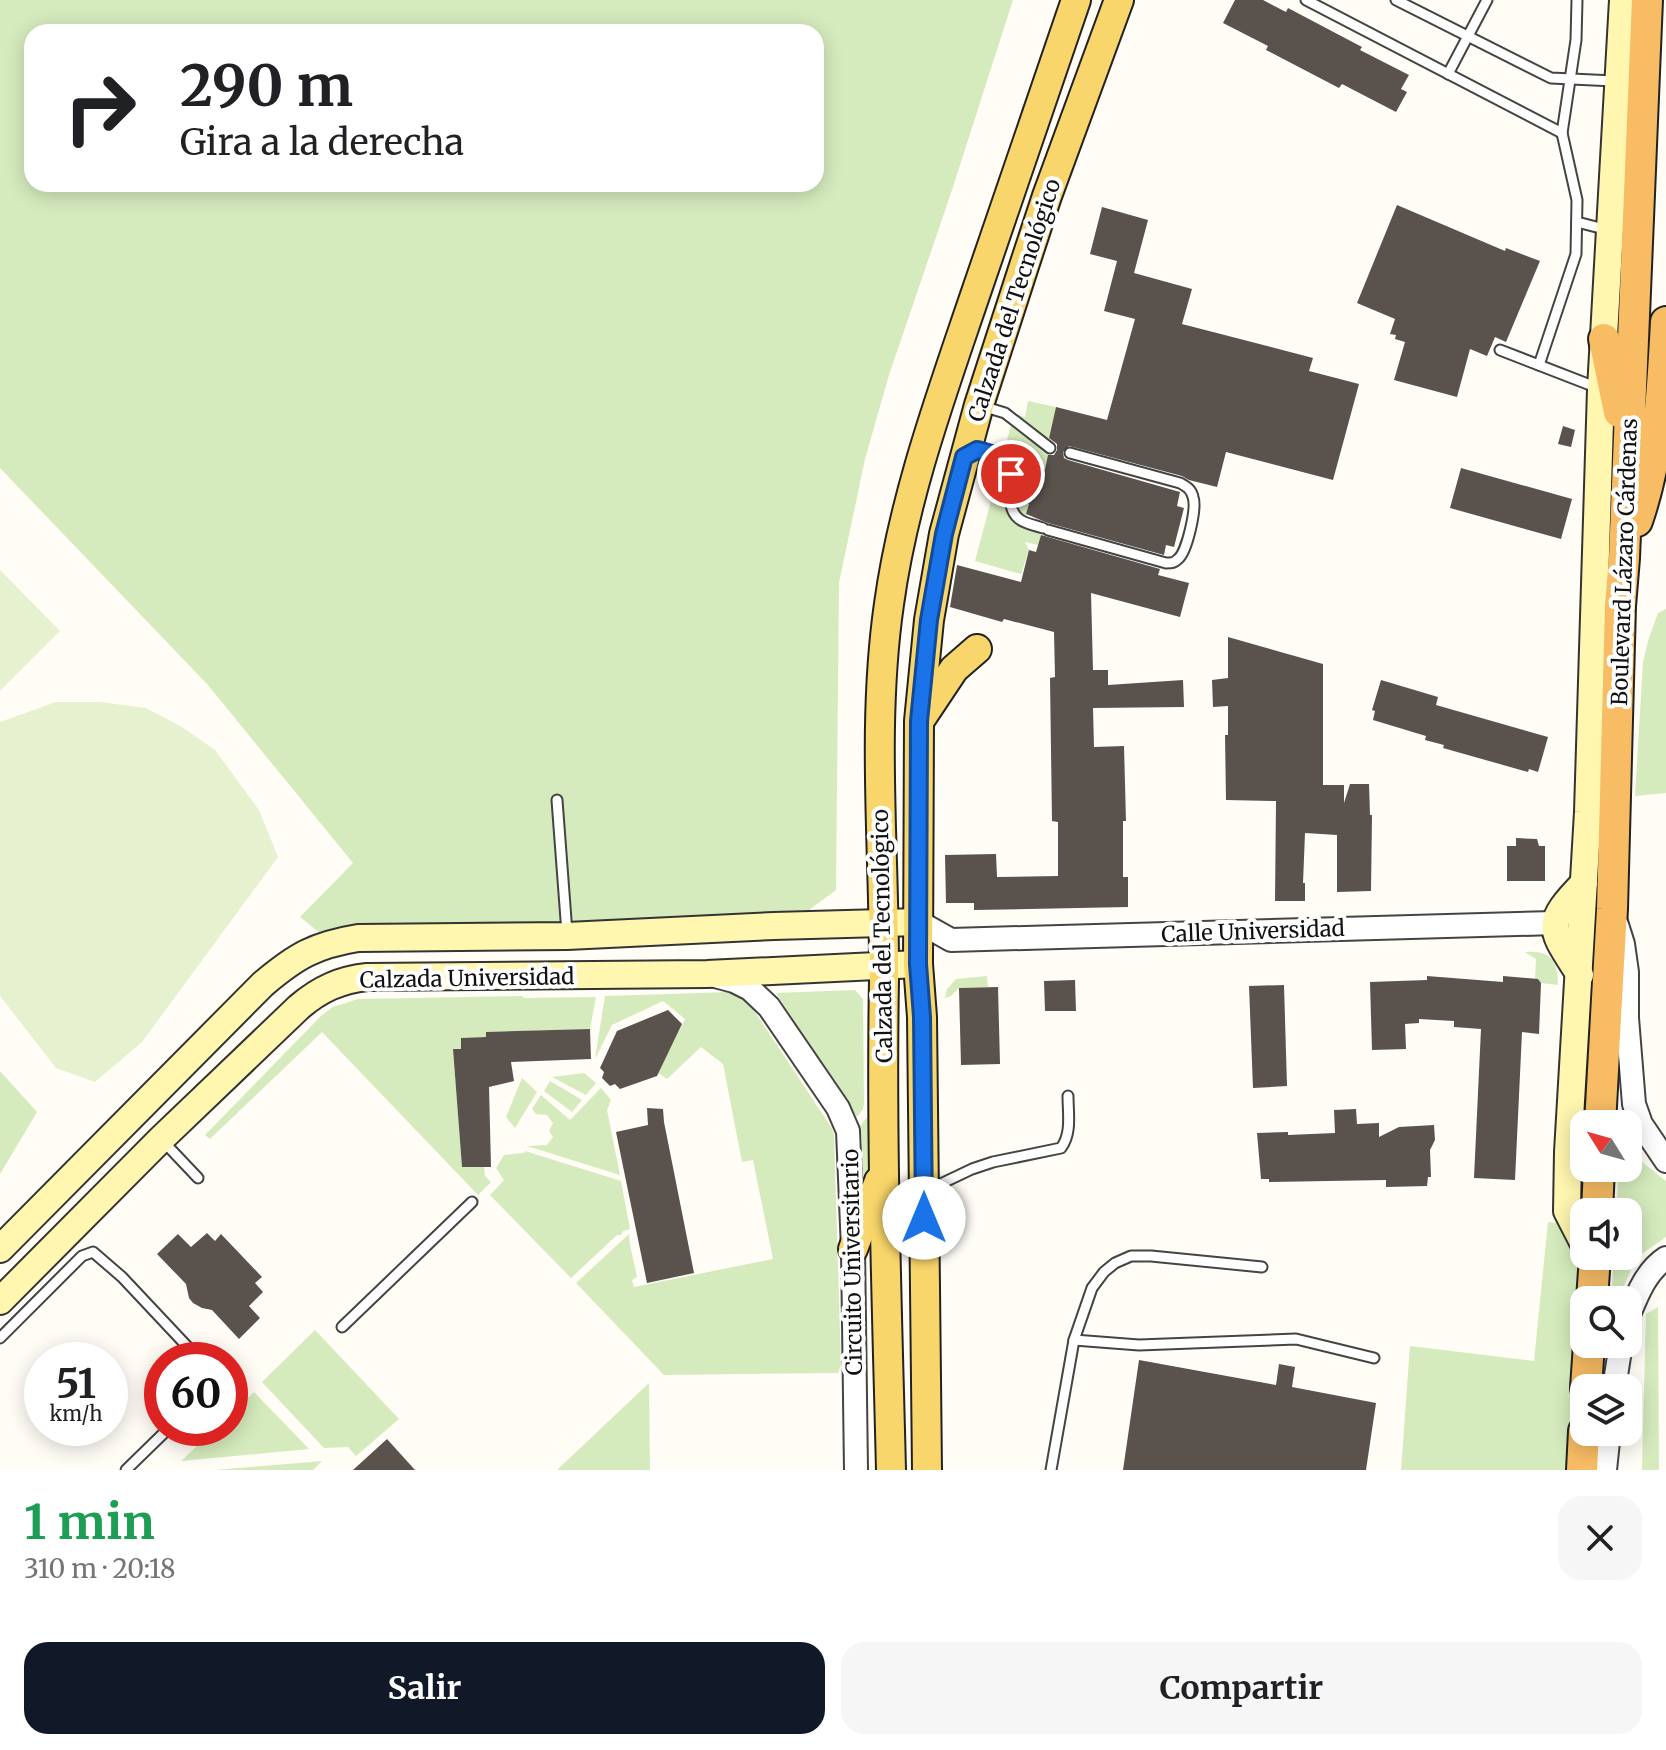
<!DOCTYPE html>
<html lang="es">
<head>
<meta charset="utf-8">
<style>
  :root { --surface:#fff; --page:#f6f6f6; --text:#202124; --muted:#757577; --accent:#111827 }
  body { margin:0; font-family:Merriweather,serif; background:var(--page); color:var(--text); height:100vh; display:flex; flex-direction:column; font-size:30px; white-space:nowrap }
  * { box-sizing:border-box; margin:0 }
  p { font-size:26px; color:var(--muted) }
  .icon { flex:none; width:44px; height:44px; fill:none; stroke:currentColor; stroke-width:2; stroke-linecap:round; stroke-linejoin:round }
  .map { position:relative; height:1470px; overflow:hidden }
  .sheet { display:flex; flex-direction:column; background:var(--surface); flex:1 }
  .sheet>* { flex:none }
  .banner { position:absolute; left:24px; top:24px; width:800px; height:168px; border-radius:24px; box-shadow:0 4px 20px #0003; background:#fff; color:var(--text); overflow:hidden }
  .needle { width:52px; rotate:307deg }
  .tools { position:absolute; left:1570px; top:1110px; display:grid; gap:16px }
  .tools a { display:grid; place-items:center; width:72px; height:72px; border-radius:16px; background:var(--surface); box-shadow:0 4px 20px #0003; font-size:40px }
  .speed { position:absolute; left:24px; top:1342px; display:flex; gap:16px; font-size:40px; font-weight:700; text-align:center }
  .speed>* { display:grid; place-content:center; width:104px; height:104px; border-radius:50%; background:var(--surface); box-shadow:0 4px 20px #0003; line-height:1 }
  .speed small { font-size:20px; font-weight:400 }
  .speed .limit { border:12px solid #d22; background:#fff; color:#111 }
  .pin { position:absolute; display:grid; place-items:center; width:68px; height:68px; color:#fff; margin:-34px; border:4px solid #fff; border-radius:50%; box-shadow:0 2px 8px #0007 }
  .me { position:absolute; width:88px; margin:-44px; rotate:0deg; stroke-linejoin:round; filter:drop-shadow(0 0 6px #0008) }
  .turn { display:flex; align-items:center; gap:28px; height:168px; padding:0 24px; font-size:36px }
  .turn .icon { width:104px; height:104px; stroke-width:2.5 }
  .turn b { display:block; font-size:56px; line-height:68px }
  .round { display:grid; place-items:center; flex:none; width:84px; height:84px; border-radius:24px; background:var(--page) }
  .summary { display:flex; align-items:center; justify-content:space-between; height:136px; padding:0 24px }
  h1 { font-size:48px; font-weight:700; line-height:60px; color:#1e9e55 }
  .cta { display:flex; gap:16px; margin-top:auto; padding:16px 24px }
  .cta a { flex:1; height:92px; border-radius:24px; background:var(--accent); color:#fff; font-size:32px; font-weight:700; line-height:92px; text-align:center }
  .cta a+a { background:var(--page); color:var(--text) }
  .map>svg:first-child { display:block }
  .green { fill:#d5ebbd; fill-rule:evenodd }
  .pitch { fill:#e6f2cf }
  .building { fill:#5a524d }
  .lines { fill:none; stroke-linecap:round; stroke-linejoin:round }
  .service-casing { stroke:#444; stroke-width:13 }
  .tertiary-casing { stroke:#444; stroke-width:26 }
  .secondary-casing { stroke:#333; stroke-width:30 }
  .primary-casing { stroke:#222; stroke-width:32 }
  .trunk-casing { stroke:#222; stroke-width:34 }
  .service { stroke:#fff; stroke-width:9 }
  .tertiary { stroke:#fff; stroke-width:22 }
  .secondary { stroke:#fff6b0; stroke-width:26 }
  .primary { stroke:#f9d66b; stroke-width:28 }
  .trunk { stroke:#f7bc64; stroke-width:30 }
  .route-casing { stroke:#114b97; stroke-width:20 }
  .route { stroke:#1a73e8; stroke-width:14 }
  .labels { text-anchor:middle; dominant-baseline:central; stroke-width:8; stroke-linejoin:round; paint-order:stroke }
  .street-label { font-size:22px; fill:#111; stroke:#fff }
</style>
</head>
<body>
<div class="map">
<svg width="1666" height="1470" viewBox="0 0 1666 1470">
  <rect width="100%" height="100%" fill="#fffdf5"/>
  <g class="green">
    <path d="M0,0h1013l-61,190 -63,185 -24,84 -26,124 -3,307 -27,20 -488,24 -21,-17 53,-54 -145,-178 -208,-217zM32,32h784v152h-784z"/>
    <polygon points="1028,401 1056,407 1048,440 1052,441 1045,469 1040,468 1036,480 1026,477 1019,501 1029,504 1025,519 1044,524 1038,545 1025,542 1029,550 1021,574 975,561 1014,414 1025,417"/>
    <polygon points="1666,609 1666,793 1635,796 1643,662 1648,641 1658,613"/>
    <path d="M1525,952c26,-2 33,9 33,33l-17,-2 -3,-4h-3l1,-20z"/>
    <polygon points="987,976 988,987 959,988 951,996 945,998 947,989 956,979"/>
    <polygon points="855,990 863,999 864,1104 863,1109 857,1117 776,993"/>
    <polygon points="731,992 743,998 753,1009 831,1127 834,1134 841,1365 838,1373 664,1375 576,1283 629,1234 630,1245 637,1277 632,1280 634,1287 773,1259 753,1160 742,1162 723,1064 701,1047 667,1079 658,1073 685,1019 663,1001 612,1025 595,1059 605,996"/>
    <polygon points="522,996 524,998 596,997 590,1029 487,1032 486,1037 461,1038 461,1049 453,1049 462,1166 484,1167 485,1176 491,1182 478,1195 322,1032 210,1139 205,1135 322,1015 333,1007 358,999"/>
    <polygon points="0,1071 37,1112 0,1174"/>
    <polygon points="584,1073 596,1083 586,1095 552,1077"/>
    <polygon points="522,1078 537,1092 515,1128 506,1117"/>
    <polygon points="550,1081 582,1100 572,1112 544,1091"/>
    <polygon points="601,1088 611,1100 607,1110 620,1175 527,1146 547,1145 553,1137 549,1131 553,1123 547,1115 536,1114 532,1109 541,1095 570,1120"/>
    <polygon points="872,1108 872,1127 865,1199 863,1198 862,1139 860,1126 869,1115"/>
    <polygon points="1628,1136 1642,1162 1666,1181 1666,1237 1636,1258 1618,1300 1611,1300 1614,1256 1628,1256 1628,1212 1616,1212 1619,1168 1628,1168"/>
    <polygon points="525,1151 621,1181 630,1229 623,1231 621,1235 617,1235 571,1278 490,1195 504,1180 496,1168 504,1155 524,1153"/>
    <polygon points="1548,1222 1557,1223 1564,1230 1578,1261 1569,1470 1401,1470 1410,1346 1534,1361"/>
    <polygon points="1658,1307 1659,1470 1642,1470 1646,1314"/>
    <polygon points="315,1330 399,1419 356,1456 348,1447 324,1448 262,1382"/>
    <polygon points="649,1383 650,1470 557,1470"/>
    <polygon points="254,1392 309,1449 181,1461 216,1428 230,1428 230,1415"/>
    <polygon points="322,1461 313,1470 214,1470"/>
  </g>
  <g class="pitch">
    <polygon points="0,570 60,631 0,691"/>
    <polygon points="56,702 100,702 146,708 182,727 215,750 259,810 278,857 142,1042 95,1082 56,1068 0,996 0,722"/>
  </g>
  <g class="building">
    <polygon points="1235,0 1263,0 1286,12 1288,8 1362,47 1360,50 1409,75 1401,89 1407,92 1396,112 1342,84 1339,88 1266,50 1268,46 1223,23"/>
    <polygon points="1397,205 1505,251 1506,248 1540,261 1506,342 1495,337 1487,356 1470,349 1457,397 1394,380 1405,342 1395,339 1396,335 1390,334 1395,319 1357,303"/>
    <polygon points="1102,207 1148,220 1134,273 1192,289 1182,324 1313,358 1309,371 1359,384 1333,480 1226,452 1217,487 1189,480 1182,476 1069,446 1063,452 1064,458 1068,460 1180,492 1177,506 1184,508 1174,547 1166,545 1164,555 1048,523 1026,514 1029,504 1019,501 1026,477 1036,480 1040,468 1045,469 1048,455 1054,455 1057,450 1057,444 1049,438 1056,407 1107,420 1135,319 1104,311 1117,261 1090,254"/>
    <polygon points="1563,426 1575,430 1571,447 1558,444"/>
    <polygon points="1461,468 1572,499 1561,539 1450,508"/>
    <polygon points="1041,535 1160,569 1158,575 1189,583 1180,617 1091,593 1093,670 1108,670 1108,685 1183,680 1184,707 1093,708 1094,747 1124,746 1126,821 1123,821 1123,877 1128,877 1128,907 974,910 974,903 946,903 945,855 996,854 997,877 1058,876 1058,822 1052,821 1050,678 1055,677 1054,632 1004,619 1002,622 950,607 957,565 1021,582 1029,550 1036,552"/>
    <polygon points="1228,637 1323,664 1323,785 1344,785 1344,803 1350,784 1369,784 1370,815 1372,815 1371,891 1337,892 1337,835 1305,833 1303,883 1305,883 1305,901 1275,901 1276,801 1226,800 1225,735 1228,735 1228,706 1213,707 1212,680 1228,678"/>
    <polygon points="1381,680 1438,697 1436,705 1548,737 1538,772 1529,769 1528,772 1443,748 1444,745 1425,740 1426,736 1373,720 1375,711 1372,710"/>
    <polygon points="1516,838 1537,839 1539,846 1545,846 1545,881 1507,881 1507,846 1516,846"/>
    <polygon points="1427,976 1503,982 1503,976 1538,979 1541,983 1539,1034 1522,1032 1515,1180 1474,1178 1481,1029 1454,1027 1454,1021 1419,1019 1419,1023 1405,1024 1406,1049 1372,1050 1370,982 1427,980"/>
    <polygon points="1075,980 1076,1011 1045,1011 1044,981"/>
    <polygon points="1284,985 1287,1086 1253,1088 1249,986"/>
    <polygon points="998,987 1000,1064 961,1065 959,988"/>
    <polygon points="668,1010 682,1024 657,1076 620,1089 615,1084 610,1086 602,1078 604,1072 600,1068 617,1031"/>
    <polygon points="590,1029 591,1059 511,1062 514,1081 489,1087 491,1167 462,1167 453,1049 461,1049 461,1038 486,1037 486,1032"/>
    <polygon points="647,1108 663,1109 664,1122 694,1273 647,1283 616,1132 648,1125"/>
    <polygon points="1356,1109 1357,1124 1379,1123 1379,1137 1399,1127 1434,1125 1435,1140 1430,1150 1431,1177 1428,1177 1427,1186 1386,1187 1386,1180 1269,1182 1269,1179 1261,1179 1257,1133 1288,1132 1288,1135 1335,1133 1334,1110"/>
    <polygon points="207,1233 215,1241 221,1234 262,1277 255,1283 263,1292 249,1306 260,1318 239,1339 212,1310 202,1308 193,1303 189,1298 186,1284 157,1254 178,1234 191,1247"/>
    <polygon points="1139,1360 1276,1385 1279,1364 1295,1367 1292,1387 1376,1403 1366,1470 1123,1470"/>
    <polygon points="387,1439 415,1470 353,1470"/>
  </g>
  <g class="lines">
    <defs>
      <g id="service">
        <polyline points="1306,0 1562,133"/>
        <polyline points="1396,0 1551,78 1614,81"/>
        <polyline points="1448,74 1487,0"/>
        <polyline points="1577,222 1608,230"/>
        <polyline points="1500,350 1598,388"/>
        <polyline points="1539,365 1576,254 1577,200 1562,133 1576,40 1577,0"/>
        <polyline points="982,406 1005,413 1050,448"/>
        <path d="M971,454l6,-4c6,2 13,3 19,5 29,12 3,46 22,63 6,6 17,7 25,10"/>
        <path d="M1048,530l118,33c6,0 8,0 12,-4 9,-7 19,-51 15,-62 -2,-8 -6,-10 -13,-14l-110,-30"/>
        <polyline points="557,800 567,933"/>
        <polyline points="162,1140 198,1178"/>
        <path d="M930,1189l42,-20 21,-7 68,-14c11,-15 7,-34 7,-52"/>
        <polyline points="342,1327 472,1202"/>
        <polyline points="0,1338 82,1256 93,1252 122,1277 200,1360"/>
        <polyline points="1074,1340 1139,1345 1296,1339 1374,1358"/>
        <polyline points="126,1470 169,1428"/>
        <polyline points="1051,1470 1074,1340 1092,1288 1104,1272 1115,1263 1131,1256 1151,1256 1262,1267"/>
      </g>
      <g id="tertiary">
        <polyline points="919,922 951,940 1555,923"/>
        <polyline points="1617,925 1623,944 1627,972 1627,1018 1634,1104 1641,1124 1666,1161"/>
        <polyline points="715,976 734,981 750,989 769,1007 838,1108 848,1131 853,1249 856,1470"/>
        <path d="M1628,1317c9,-22 18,-46 38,-59"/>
        <polyline points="1614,1388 1621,1344"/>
        <polyline points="1605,1470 1609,1432"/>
      </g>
      <g id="secondary">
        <path d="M1580,975c-30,-47 -37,-50 4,-92"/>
        <polyline points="1584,1244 1567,1211 1568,1152 1588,812 1601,389 1623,0"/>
        <path d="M0,1249l263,-265c33,-28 52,-39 95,-46l209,-2 207,-10 145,-4"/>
        <path d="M0,1301l161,-162 138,-132c21,-18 41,-27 68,-30l340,-3 211,-10"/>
      </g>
      <g id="primary">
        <polyline points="922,717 954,669 977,649"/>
        <polyline points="853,1249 879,1181"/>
        <path d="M891,1470c-4,-163 -10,-327 -7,-490 1,-125 -13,-251 5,-376 14,-102 49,-200 82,-297 35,-103 70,-205 105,-307"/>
        <polyline points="927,1470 922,1017 918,964 919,721 929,620 944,534 979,405 1024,266 1047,196 1119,0"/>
      </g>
      <g id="trunk">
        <polyline points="1604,339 1619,412"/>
        <path d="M1637,521c23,-67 25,-129 29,-199"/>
        <polyline points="1600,1124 1612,909 1620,606 1624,558 1647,0"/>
        <polyline points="1597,1212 1599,1168"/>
        <polyline points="1592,1300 1595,1256"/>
        <polyline points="1586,1388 1589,1344"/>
        <polyline points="1582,1470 1584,1431"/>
      </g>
    </defs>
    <use href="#service" class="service-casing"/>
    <use href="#tertiary" class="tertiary-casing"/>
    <use href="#secondary" class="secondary-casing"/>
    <use href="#primary" class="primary-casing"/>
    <use href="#trunk" class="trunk-casing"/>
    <use href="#service" class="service"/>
    <use href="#tertiary" class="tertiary"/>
    <use href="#secondary" class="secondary"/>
    <use href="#primary" class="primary"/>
    <use href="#trunk" class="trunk"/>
  </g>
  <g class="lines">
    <defs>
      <path id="route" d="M924,1218l-2,-201 -4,-53 1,-243 10,-101 15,-86 20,-77 13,-7c16,4 30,6 34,24"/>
    </defs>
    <use href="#route" class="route-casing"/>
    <use href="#route" class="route"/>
  </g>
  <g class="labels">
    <g class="street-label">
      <text transform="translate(1014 300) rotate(-72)">Calzada del Tecnológico</text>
      <text transform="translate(1624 562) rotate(-88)">Boulevard Lázaro Cárdenas</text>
      <text transform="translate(1253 931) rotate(-2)">Calle Universidad</text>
      <text transform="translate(882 936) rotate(-91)">Calzada del Tecnológico</text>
      <text transform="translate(467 978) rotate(-1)">Calzada Universidad</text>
      <text transform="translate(852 1262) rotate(-91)">Circuito Universitario</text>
    </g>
  </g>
</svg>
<div class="tools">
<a><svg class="needle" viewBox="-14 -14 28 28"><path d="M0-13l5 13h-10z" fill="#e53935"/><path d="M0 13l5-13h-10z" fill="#757577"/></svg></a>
<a><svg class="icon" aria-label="sound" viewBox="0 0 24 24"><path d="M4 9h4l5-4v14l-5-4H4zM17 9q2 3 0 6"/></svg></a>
<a><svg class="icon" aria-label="search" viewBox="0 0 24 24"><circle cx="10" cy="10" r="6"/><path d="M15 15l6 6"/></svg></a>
<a><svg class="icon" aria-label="layers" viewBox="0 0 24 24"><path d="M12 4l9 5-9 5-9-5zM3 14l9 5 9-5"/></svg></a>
</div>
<div class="speed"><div>51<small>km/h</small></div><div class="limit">60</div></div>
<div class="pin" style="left:1011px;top:474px;background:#d93025"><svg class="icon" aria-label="arrive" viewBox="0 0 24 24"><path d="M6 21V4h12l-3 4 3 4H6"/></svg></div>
<svg class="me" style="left:924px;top:1218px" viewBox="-20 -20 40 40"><circle r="19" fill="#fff"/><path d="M0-13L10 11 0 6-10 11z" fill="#1a73e8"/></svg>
<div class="banner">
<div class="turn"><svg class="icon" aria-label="right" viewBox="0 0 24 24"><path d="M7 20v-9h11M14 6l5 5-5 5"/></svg><div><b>290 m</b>Gira a la derecha</div></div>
</div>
</div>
<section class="sheet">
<div class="summary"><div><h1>1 min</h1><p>310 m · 20:18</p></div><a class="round"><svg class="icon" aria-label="close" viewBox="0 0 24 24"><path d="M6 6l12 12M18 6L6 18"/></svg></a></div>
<div class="cta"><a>Salir</a><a>Compartir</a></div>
</section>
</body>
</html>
